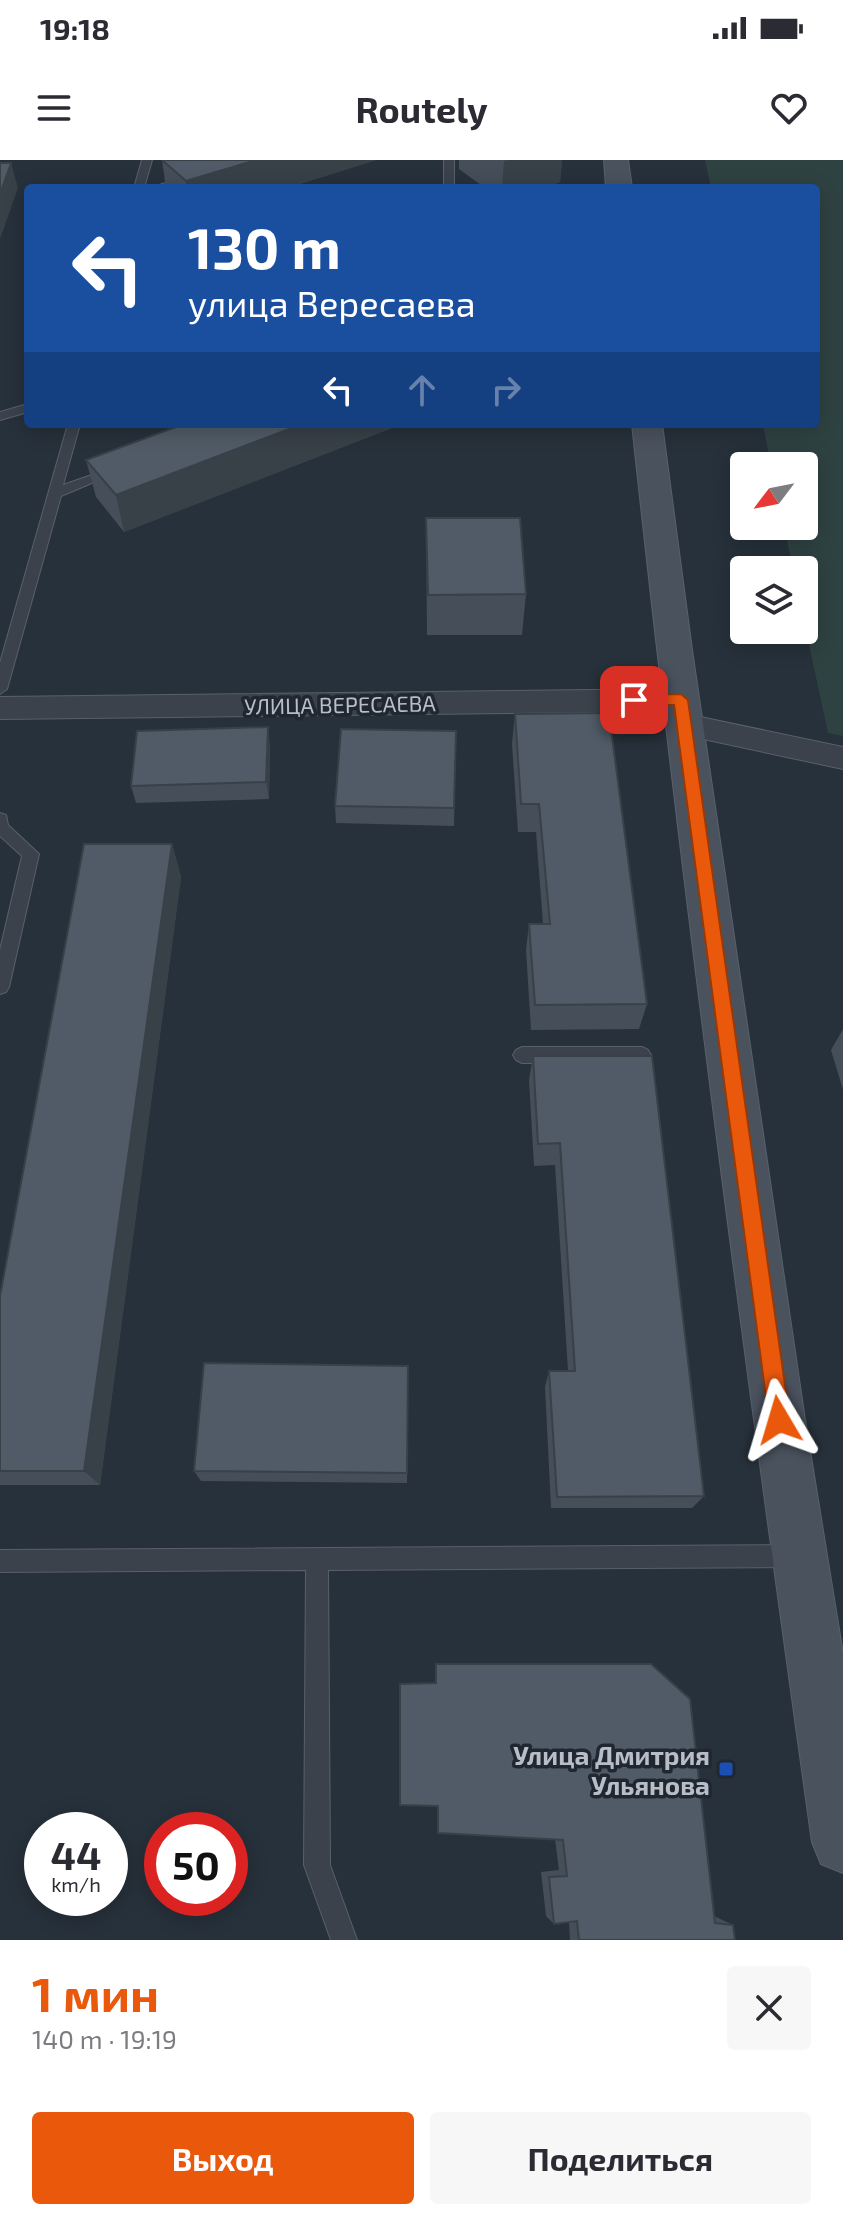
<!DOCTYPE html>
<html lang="ru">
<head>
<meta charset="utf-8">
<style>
  :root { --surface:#fff; --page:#f7f7f7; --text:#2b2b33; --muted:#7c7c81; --accent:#ea580c }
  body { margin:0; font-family:"Exo 2",sans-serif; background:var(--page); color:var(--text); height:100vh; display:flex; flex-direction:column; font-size:30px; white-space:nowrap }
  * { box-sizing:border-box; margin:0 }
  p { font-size:26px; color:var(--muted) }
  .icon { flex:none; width:44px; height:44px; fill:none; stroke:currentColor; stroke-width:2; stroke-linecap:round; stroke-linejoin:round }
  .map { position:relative; height:1780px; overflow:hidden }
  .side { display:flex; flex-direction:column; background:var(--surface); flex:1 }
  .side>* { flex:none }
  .guide { position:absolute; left:24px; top:24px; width:796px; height:244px; border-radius:8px; box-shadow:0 4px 20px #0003; background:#1a4fa0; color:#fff; overflow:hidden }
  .needle { width:52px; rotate:238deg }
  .fabs { position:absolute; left:730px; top:292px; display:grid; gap:16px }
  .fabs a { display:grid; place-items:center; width:88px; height:88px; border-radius:8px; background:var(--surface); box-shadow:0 4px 20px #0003; font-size:40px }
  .speed { position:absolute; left:24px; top:1652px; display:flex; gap:16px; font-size:40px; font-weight:700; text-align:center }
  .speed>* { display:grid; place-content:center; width:104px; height:104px; border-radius:50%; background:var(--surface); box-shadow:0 4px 20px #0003; line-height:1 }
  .speed small { font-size:20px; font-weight:400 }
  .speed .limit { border:12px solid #d22; background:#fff; color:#111 }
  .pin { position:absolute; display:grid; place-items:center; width:68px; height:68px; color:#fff; margin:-34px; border-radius:16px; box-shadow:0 4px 12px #0006 }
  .me { position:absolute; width:88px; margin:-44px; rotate:353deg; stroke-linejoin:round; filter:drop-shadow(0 0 6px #0008) }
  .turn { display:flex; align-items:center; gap:28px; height:168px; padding:0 32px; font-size:36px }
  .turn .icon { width:104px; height:104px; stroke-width:2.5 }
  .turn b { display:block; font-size:56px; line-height:68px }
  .lanes { display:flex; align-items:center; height:76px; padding:0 32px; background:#0003; justify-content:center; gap:40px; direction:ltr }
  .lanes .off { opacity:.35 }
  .round { display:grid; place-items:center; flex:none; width:84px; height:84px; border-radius:8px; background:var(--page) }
  .head { display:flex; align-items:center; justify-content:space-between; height:136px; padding:0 32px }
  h1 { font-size:48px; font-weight:700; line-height:60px; color:var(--accent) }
  .button { display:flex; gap:16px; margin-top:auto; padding:16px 32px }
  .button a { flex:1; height:92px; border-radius:8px; background:var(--accent); color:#fff; font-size:32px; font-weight:700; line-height:92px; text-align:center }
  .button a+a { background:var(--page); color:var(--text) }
  .status { display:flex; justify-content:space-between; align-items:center; height:56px; padding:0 40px; background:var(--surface); direction:ltr }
  .status svg { height:22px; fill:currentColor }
  header { display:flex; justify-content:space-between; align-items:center; height:104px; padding:0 32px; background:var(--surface); font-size:36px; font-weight:700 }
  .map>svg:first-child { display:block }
  .green { fill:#2f4242 }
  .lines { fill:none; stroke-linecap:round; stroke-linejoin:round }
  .lane-casing { stroke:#59606a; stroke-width:2 }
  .street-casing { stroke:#59606a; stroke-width:2 }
  .secondary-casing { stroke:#59606a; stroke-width:2 }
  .lane { fill:#3b424c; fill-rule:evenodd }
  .street { fill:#3b424c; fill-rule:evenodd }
  .secondary { fill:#4a525e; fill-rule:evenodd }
  .wall { fill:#454e59 }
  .shaded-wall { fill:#384048 }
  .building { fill:#505b67; stroke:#384048; stroke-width:2 }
  .route { fill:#ea580c; stroke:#983908; stroke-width:2 }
  .transit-dot { fill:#1a4fb4; stroke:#202731; stroke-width:3 }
  .labels { text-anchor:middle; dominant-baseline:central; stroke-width:7; stroke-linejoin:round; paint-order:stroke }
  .street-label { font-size:22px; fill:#b7bec7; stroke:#202731 }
  .near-poi-label { font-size:26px; font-weight:bold; fill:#b7bec7; stroke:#202731; text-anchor:end }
</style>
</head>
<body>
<div class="status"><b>19:18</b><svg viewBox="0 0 49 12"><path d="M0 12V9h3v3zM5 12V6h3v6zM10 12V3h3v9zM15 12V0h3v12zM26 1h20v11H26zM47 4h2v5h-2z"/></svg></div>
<header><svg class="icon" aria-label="menu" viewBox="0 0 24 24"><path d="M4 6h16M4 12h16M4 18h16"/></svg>Routely<svg class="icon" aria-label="heart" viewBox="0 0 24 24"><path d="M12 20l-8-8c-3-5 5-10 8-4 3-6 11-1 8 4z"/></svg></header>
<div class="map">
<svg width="843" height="1780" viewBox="0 0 843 1780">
  <rect width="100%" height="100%" fill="#27313b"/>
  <polygon class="green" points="705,0 843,0 843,576 828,573 804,461 804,410 793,410 784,366 804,366 804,306 771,306 763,264 816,264 816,28 711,28"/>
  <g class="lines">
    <defs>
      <g id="lane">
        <polygon points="142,0 152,0 144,28 134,28"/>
        <rect x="444" y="0" width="10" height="28"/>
        <polygon points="187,16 192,19 191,21 166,28 150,28"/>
        <polygon points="28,244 28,252 0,260 0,252"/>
        <polygon points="68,264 80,264 63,325 112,308 118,312 61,336 7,529 0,534 0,503"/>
        <polygon points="0,653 6,655 8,665 39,694 9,827 6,832 0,834 0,790 22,696 0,676"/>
        <polygon points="522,887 642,887 648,890 651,895 648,900 642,903 522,903 516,900 513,895 516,890"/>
        <polygon points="797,1385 805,1388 808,1396 805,1404 797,1407 328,1410 330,1705 357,1780 331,1780 304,1705 306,1410 0,1412 0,1390"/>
      </g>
      <g id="street">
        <polygon points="681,529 692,533 696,540 692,547 681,551 0,559 0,537"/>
        <polygon points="686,554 843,587 843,609 675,573 671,565 675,557"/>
      </g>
      <g id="secondary">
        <polygon points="604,0 628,0 632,28 606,28"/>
        <path d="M632,264h30l30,226 113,770 38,234v219l-22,-9 -9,-22c-66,-472 -129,-944 -180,-1418z"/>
      </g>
    </defs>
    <use href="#lane" class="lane-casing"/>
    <use href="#street" class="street-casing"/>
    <use href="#secondary" class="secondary-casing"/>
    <use href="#lane" class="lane"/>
    <use href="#street" class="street"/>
    <use href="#secondary" class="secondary"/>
  </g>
  <g class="wall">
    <polygon points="162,0 376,0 287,28 166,28"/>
    <polygon points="459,0 562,0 560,22 542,28 485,28 459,9"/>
    <polygon points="184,264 402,264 124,372 96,337 86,300"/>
    <polygon points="426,358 526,434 522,475 427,475"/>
    <polygon points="515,554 647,844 639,869 531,870 526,790 529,764 543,764 536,672 518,672 512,584"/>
    <polygon points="456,571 454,666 336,663 335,646"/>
    <polygon points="270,585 269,639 136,643 131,626"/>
    <polygon points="172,684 181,717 100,1325 0,1325 0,1136"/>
    <polygon points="843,869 843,930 831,890"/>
    <polygon points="533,896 704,1336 692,1348 551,1348 545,1227 549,1211 568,1211 555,1005 534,1006 529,920"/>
    <polygon points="408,1219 407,1323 201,1321 194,1311"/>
    <polygon points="436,1504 714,1756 733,1765 735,1780 570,1780 569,1762 554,1764 546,1756 541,1712 559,1710 555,1679 438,1673 435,1523"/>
  </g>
  <g class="shaded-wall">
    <polygon points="256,0 376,0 287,28 187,28 186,21"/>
    <polygon points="508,0 562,0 560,22 542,28 502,28 504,1"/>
    <polygon points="11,3 18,28 0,79 0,34"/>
    <polygon points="302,264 402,264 124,372 116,335"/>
    <polygon points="268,567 270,585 269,639 266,622"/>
    <polygon points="172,684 181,717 100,1325 84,1311"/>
  </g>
  <g class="building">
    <polygon points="162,0 256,0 186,21"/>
    <polygon points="0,3 11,3 0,34"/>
    <polygon points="184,264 302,264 116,335 86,300"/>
    <polygon points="426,358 520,358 526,434 428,435"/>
    <polygon points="609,553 647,844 535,845 529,764 550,764 539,644 521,644 515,554"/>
    <polygon points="268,567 266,622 131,626 137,571"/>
    <polygon points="341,569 456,571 454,648 335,646"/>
    <polygon points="84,684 172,684 84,1311 0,1311 0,1136"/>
    <polygon points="533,896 652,896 704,1336 557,1337 549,1211 575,1211 560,983 538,984"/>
    <polygon points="204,1203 408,1206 407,1313 194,1311"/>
    <polygon points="436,1504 651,1504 690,1539 715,1763 733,1765 735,1780 579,1780 577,1761 554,1764 549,1717 567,1716 563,1680 438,1673 438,1646 400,1645 400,1524 436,1523"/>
  </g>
  <polygon class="route" points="681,534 688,540 790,1260 787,1268 779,1271 772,1268 769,1260 674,545 634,546 626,540 634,535"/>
  <rect class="transit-dot" x="718" y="1601" width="16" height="16" rx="4"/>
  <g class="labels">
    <g class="street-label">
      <text transform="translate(340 544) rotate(-1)">УЛИЦА ВЕРЕСАЕВА</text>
    </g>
    <g class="near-poi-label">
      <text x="710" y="1594">Улица Дмитрия<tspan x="710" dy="30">Ульянова</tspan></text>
    </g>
  </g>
</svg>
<div class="fabs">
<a><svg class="needle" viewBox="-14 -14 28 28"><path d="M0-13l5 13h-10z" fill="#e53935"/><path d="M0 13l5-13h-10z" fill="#7c7c81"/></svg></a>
<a><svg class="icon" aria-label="layers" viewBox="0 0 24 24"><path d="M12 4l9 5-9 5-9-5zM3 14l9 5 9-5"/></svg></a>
</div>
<div class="speed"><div>44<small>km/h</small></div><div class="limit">50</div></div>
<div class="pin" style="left:634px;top:540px;background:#d93025"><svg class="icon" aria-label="arrive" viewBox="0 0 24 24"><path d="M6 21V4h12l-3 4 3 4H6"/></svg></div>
<svg class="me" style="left:779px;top:1260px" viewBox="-20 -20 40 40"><path d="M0-17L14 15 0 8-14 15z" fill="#ea580c" stroke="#fff" stroke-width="4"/></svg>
<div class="guide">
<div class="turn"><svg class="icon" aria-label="left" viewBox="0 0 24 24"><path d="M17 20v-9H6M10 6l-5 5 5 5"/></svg><div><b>130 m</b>улица Вересаева</div></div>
<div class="lanes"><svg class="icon" aria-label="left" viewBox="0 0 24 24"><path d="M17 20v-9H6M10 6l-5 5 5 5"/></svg><svg class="icon off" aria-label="ahead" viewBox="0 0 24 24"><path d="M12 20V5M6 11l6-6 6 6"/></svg><svg class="icon off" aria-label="right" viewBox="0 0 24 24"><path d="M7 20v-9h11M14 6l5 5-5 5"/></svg></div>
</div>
</div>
<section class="side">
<div class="head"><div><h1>1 мин</h1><p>140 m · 19:19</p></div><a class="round"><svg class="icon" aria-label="close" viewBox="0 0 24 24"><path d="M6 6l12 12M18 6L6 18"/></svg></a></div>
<div class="button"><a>Выход</a><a>Поделиться</a></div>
</section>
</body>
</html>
